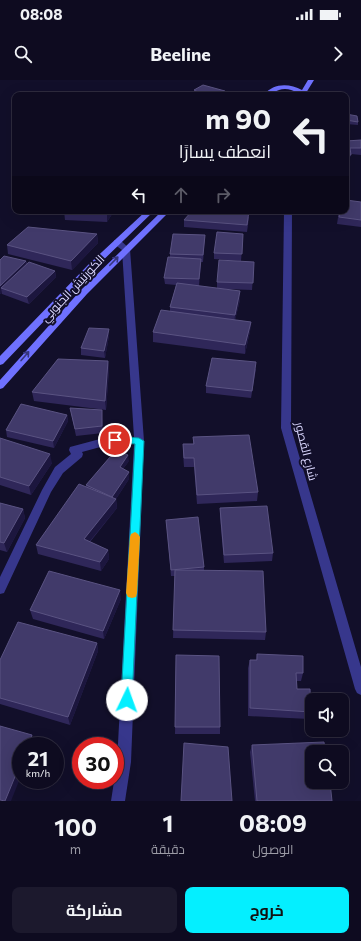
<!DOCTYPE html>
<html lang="ar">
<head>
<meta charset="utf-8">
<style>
  :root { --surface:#0e0b20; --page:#1c192d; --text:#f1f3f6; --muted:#9b9ba5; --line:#2e2b3e; --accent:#04efff }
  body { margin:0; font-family:Commissioner,Cairo,sans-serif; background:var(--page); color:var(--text); direction:rtl; height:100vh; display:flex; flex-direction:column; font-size:15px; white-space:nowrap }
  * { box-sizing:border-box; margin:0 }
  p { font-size:13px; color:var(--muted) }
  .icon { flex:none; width:22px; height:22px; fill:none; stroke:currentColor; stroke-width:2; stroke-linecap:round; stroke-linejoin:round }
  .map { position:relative; height:721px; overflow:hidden; direction:ltr }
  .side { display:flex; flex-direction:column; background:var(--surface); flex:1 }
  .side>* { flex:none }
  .top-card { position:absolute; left:12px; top:12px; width:337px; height:122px; border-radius:8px; box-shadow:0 4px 16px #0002,0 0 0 1px var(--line); direction:rtl; background:#0e0b20; color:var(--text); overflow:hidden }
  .fabs { position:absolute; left:305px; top:613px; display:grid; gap:8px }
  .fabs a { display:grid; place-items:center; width:44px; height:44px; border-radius:8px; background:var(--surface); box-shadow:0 4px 16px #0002,0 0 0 1px var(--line); font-size:20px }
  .speed { position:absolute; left:12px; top:657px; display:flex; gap:8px; font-size:20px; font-weight:700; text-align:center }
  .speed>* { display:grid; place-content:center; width:52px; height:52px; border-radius:50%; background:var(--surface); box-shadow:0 4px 16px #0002,0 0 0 1px var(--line); line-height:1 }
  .speed small { font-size:10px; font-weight:400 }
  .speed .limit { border:6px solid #d22; background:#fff; color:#111 }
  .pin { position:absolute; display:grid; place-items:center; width:34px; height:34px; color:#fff; margin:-17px; border:2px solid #fff; border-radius:50%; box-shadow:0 1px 4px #0007 }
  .me { position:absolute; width:44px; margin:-22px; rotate:3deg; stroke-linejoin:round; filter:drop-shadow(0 0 3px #0008) }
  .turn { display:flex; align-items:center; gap:14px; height:84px; padding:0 12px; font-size:18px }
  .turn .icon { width:52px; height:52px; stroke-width:2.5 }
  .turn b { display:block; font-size:28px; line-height:34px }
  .lanes { display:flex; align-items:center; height:38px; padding:0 12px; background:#0003; justify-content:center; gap:20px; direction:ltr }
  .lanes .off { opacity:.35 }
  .eta { display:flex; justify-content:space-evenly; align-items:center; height:68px; text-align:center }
  .eta b { font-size:24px; font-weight:700; line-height:28px }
  .button { display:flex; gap:8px; margin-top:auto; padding:8px 12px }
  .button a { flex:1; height:46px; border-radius:8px; background:var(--accent); color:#111; font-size:16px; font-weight:700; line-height:46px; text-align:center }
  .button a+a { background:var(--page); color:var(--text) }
  .status { display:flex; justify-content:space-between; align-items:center; height:28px; padding:0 20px; background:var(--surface); direction:ltr }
  .status svg { height:11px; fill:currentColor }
  header { display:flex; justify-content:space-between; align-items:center; height:52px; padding:0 12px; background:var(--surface); font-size:18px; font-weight:700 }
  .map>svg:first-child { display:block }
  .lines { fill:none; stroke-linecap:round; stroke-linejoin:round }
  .minor { fill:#37378c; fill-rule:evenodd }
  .tertiary { fill:#37378c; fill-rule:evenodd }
  .secondary { fill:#6f71ff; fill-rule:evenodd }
  .wall { fill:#2f2759 }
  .shaded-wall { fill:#1c163e }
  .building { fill:#413a6a; stroke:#5a5382 }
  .oneway { stroke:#37367f }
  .route { fill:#04efff; stroke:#039ba6 }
  .slow { fill:#f59e0b }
  .labels { text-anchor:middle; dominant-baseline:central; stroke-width:4; stroke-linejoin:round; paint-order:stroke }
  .street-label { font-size:12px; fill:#dbd8ff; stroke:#120f2a }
</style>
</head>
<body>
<div class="status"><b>08:08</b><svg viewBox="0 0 49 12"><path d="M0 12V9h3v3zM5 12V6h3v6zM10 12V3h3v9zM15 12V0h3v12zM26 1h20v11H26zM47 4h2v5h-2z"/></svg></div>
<header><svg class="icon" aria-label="forward" viewBox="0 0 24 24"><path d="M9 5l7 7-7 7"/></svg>Beeline<svg class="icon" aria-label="search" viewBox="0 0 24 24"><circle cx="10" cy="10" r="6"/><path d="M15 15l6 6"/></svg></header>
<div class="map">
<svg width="361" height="721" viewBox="0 0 361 721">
  <rect width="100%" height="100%" fill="#120f2a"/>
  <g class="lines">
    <polygon class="minor" points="114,160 120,160 130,169 144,361 131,682 125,721 111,721 117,682 134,364 115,363 82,372 83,374 82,377 63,393 51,412 4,513 0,514 0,497 42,410 55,387 71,374 69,370 70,367 115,355 134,357 122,170 114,164"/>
    <polygon class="tertiary" points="284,131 292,131 291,348 361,587 361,615 357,613 355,609 281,348"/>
    <g class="secondary">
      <path d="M308,0h6l-8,13 1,2c-8,0 -13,-6 -22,-6 -9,0 -13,6 -21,6 9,-12 25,-12 38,-5z"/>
      <polygon points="146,131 154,131 94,189 3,284 0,285 0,276 88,185"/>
      <polygon points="162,131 170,131 87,214 3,308 0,309 0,300 81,210"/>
    </g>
  </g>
  <g class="wall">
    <polygon points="194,10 224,15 194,15"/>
    <polygon points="346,34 358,42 358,45 346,44"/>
    <polygon points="361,60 361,75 351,74 349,81 346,82 346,61"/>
    <polygon points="361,122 361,147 337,144 339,131"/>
    <polygon points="64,131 114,131 107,142 65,140"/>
    <polygon points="249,137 247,152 184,147 184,140"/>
    <polygon points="97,154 98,163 72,190 8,174 7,165"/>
    <polygon points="243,154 241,181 214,179 214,173"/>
    <polygon points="205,155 203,182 201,182 199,206 217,208 217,202 254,182 252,210 225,209 240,220 235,240 251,242 250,251 245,274 153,262 153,252 170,231 170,227 176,205 165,204 164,198 170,177 170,174"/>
    <polygon points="0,180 26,181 27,183 55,191 56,197 29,224 2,214 2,213 0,214"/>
    <polygon points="109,256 105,278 81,275 81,268"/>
    <polygon points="108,281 109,290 106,330 34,321 32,312"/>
    <polygon points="256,289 251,318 206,313 206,306"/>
    <polygon points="70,328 102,337 103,353 76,356"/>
    <polygon points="67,335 68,341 54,368 7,357 6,350"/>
    <polygon points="193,357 258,412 257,421 197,424 194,387 184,387 183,373 183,364 193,364"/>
    <polygon points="0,358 52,383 31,415 0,405"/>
    <polygon points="129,381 123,389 129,392 129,399 116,419 117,428 90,462 108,470 109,479 101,491 38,474 36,465 86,407 86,405"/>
    <polygon points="0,423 23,429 25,438 7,472 0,470"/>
    <polygon points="220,428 273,473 272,481 224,483 220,437"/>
    <polygon points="166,440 204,487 204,490 266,552 265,560 173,558 175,496 171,496"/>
    <polygon points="121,519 104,559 33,539 30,530"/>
    <polygon points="97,563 98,571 70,645 0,624 0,580"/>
    <polygon points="257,574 303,593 301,601 297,601 297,609 311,632 309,639 248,636 248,588 250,580 256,580"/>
    <polygon points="176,575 220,647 220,654 175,654"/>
    <polygon points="252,665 332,721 255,721 250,672"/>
  </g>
  <g class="shaded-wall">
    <polygon points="108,131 114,131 107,142 107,133"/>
    <polygon points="97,154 98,163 72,190 71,181"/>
    <polygon points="201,179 201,186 199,206 199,199"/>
    <polygon points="26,181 27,188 1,208 2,213 0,214 0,206"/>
    <polygon points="55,191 56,197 29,224 27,217"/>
    <polygon points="240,211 240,220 234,244 235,235"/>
    <polygon points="251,242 250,251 245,274 245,265"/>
    <polygon points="109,249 109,256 105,278 104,271"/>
    <polygon points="108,281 109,290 106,330 105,321"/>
    <polygon points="67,335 68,341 54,368 53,361"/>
    <polygon points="50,374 52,383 31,415 29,406"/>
    <polygon points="128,375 129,381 120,393 120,387"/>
    <polygon points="129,392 129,399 114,422 116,419 117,428 85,467 84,459"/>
    <polygon points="23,429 25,438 7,472 4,463"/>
    <polygon points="108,470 109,479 101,491 100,482"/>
    <polygon points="120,510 121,519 104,559 103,551"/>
    <polygon points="97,563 98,571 70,645 68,637"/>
    <polygon points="32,655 35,662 33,666 28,666"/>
    <polygon points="21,682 21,696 11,721 5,721"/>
  </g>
  <g class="building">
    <polygon points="203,5 225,11 222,15 197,15 200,13 194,10"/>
    <polygon points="346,34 357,36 358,42 346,40"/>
    <polygon points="361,60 361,68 350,68 351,75 346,75 346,61"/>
    <polygon points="346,120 361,122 361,140 339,137 340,131 346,131"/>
    <polygon points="76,131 108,131 107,133"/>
    <polygon points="192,131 249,131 247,145 184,140"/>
    <polygon points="28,147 97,154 71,181 7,165"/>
    <polygon points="217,152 243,154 242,174 214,173"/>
    <polygon points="173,154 205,155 203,175 170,174"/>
    <polygon points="4,176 26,181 0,206 0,180"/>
    <polygon points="168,177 201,179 199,199 164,198"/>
    <polygon points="219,180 254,182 253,203 217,202"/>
    <polygon points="29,182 55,191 27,217 1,208"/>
    <polygon points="177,203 240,211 235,235 170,227"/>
    <polygon points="161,230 251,242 245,265 153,252"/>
    <polygon points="89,248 109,249 104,271 81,268"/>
    <polygon points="212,278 256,282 252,311 206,306"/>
    <polygon points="58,279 108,281 105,321 32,312"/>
    <polygon points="21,324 67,335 53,361 6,350"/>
    <polygon points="70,328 102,330 102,346 75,349"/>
    <polygon points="249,355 258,412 197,415 194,378 184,378 183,364 194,364 193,357"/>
    <polygon points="0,358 50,374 29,406 0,397"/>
    <polygon points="116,370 128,375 120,387 129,392 112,417 86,405"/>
    <polygon points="79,404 116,419 84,459 108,470 100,482 36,465"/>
    <polygon points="0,423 23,429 4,463 0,462"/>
    <polygon points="267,426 273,473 224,475 220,428"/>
    <polygon points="198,437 204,487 171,490 166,440"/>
    <polygon points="175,490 263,491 266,552 173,550"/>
    <polygon points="49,491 120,510 103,551 30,530"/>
    <polygon points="18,542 97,563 68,637 0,618 0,580"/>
    <polygon points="257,574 303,576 303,593 296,593 297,609 310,609 311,632 250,628 250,580 257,580"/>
    <polygon points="176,575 219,576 220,647 175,647"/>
    <polygon points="0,646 32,655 28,666 21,666 21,682 5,721 0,720"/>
    <polygon points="324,662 325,672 312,672 312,702 330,702 332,721 257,721 252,665"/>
    <polygon points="184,663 228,667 232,721 181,721"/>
  </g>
  <defs><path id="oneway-shaft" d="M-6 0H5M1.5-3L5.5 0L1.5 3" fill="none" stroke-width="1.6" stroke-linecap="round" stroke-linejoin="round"/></defs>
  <g class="oneway">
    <use href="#oneway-shaft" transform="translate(114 181) rotate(-46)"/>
    <use href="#oneway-shaft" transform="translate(25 276) rotate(-49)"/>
  </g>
  <polygon class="route" points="115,356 139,358 144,361 132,620 131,624 127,625 122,624 121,620 135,364 112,362 110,360 112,357"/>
  <polygon class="slow" points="135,452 138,454 140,457 137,513 136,517 132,518 128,517 126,513 130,457 131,454"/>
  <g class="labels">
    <g class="street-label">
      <text transform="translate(72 208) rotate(-47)">الكورنيش الجنوبي</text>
      <text transform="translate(307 371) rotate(76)">شارع القصور</text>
    </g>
  </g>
</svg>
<div class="fabs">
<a><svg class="icon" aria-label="sound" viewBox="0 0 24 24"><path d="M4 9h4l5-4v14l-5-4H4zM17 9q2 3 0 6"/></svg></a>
<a><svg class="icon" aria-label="search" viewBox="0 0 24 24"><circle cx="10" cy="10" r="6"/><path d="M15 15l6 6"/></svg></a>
</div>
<div class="speed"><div>21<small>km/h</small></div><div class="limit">30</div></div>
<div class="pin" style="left:115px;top:360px;background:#d93025"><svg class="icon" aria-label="arrive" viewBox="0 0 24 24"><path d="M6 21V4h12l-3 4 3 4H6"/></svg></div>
<svg class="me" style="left:127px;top:620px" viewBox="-20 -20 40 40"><circle r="19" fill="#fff"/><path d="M0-13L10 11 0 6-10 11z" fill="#04efff"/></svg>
<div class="top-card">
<div class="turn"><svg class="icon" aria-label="left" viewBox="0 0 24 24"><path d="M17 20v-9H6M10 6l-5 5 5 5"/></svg><div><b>90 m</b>انعطف يسارًا</div></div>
<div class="lanes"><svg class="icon" aria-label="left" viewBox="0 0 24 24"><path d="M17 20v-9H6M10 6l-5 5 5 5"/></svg><svg class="icon off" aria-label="ahead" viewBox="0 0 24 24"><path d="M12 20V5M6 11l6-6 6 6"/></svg><svg class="icon off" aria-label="right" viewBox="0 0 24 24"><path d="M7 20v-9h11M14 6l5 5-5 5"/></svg></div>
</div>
</div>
<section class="side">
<div class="eta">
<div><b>08:09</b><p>الوصول</p></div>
<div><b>1</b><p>دقيقة</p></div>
<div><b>100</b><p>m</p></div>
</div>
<div class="button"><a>خروج</a><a>مشاركة</a></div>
</section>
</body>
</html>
